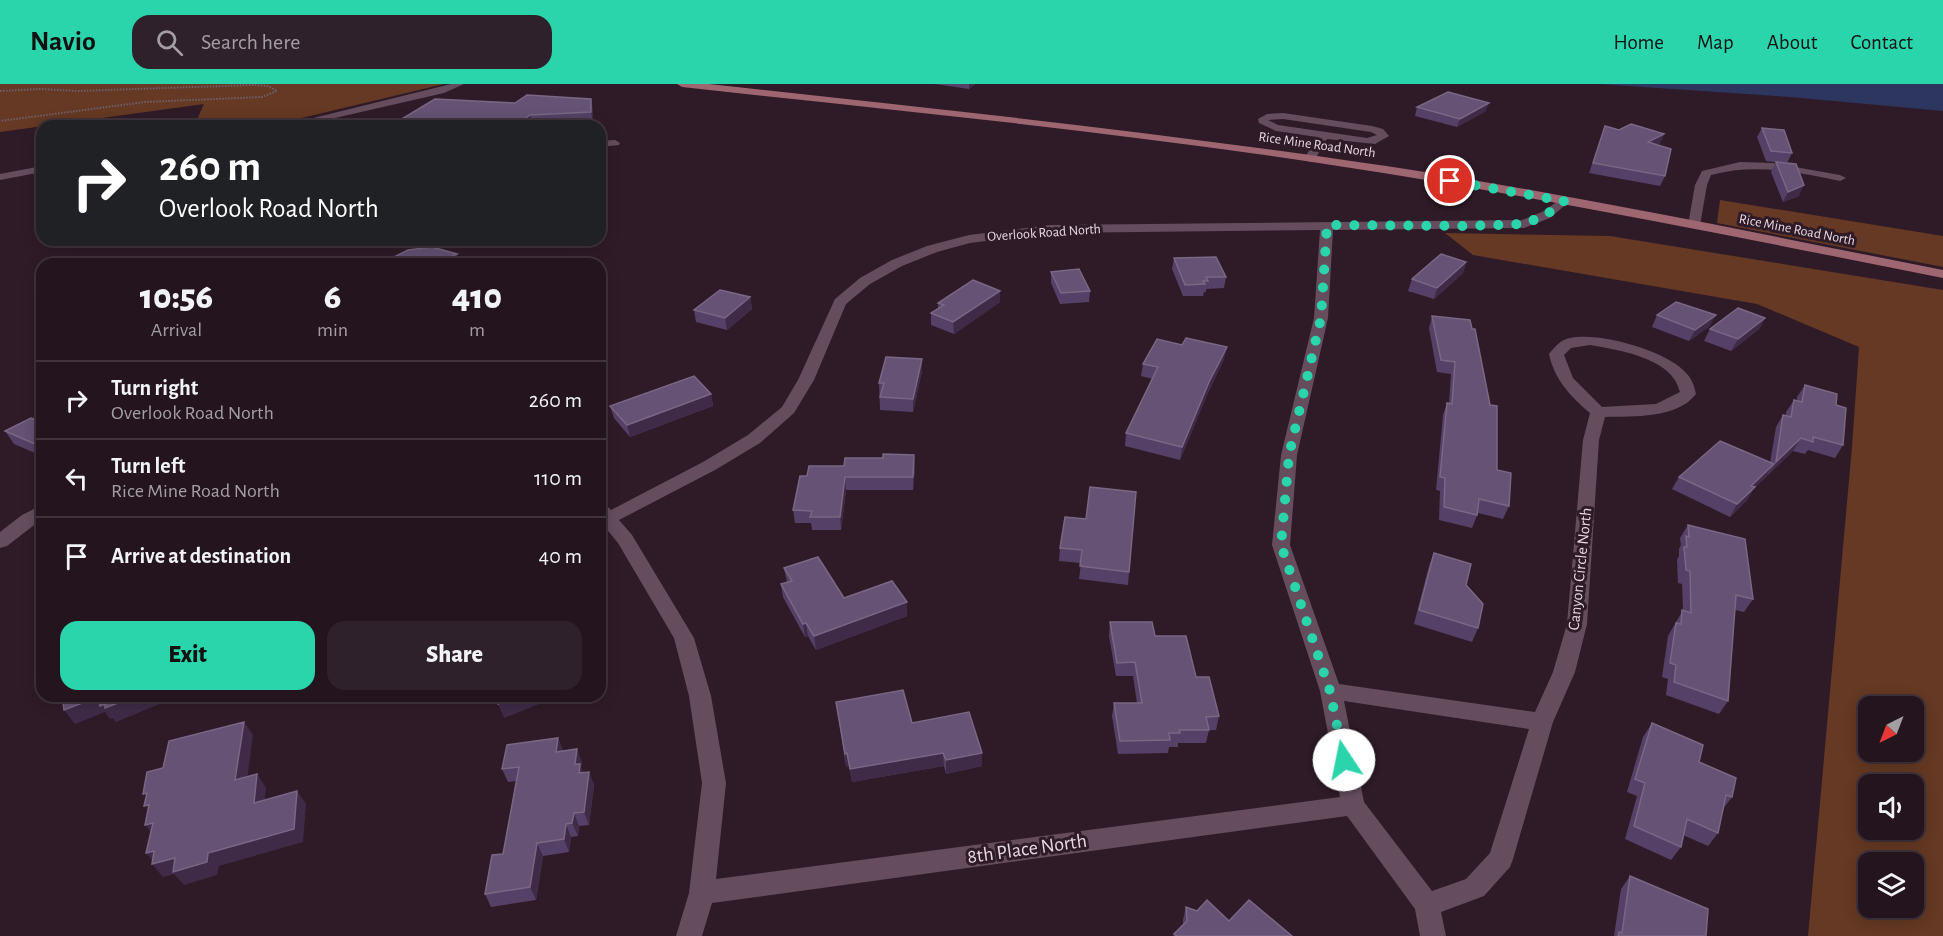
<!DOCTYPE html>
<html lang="en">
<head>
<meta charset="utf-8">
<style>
  :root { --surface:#23141e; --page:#2f212b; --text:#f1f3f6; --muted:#a39ea4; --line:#40333c; --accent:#2bd5ac }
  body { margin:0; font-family:"Alegreya Sans",sans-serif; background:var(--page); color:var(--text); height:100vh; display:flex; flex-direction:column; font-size:22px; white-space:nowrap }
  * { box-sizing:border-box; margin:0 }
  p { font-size:20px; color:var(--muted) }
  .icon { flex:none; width:33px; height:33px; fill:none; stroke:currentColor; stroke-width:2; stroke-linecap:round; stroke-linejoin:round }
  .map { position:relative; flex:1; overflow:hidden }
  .drawer { position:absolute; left:36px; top:174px; width:570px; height:444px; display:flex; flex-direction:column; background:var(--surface); border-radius:18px; box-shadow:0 3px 15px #0003,0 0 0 2px var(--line) }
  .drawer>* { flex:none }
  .banner { position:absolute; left:36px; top:36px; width:570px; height:126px; border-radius:18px; box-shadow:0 3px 15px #0003,0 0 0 2px var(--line); background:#202124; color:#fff; overflow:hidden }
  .needle { width:39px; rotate:222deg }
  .tools { position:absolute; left:1858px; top:612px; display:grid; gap:12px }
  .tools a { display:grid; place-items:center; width:66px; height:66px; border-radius:12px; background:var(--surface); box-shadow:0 3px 15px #0003,0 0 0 2px var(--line); font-size:30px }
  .pin { position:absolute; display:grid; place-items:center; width:51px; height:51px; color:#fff; margin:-26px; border:3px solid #fff; border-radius:50%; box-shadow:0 2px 6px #0007 }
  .me { position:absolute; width:66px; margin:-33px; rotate:349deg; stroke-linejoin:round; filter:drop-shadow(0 0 4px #0008) }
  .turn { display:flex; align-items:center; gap:21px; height:126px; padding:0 24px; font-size:27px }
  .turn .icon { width:78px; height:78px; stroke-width:2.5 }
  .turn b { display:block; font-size:42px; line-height:51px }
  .eta { display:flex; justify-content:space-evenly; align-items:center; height:102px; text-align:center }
  .eta b { font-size:36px; font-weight:800; line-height:42px }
  .cta { display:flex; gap:12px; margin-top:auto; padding:12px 24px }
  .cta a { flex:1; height:69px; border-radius:18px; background:var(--accent); color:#111; font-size:24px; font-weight:800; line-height:69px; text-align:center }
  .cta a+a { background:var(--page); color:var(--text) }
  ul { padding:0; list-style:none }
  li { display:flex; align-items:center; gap:18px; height:78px; padding:0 24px; border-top:2px solid var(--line) }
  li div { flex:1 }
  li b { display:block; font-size:22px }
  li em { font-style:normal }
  header { display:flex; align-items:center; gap:36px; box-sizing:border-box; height:84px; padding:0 30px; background:var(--accent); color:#111 }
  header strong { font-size:28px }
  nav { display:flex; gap:33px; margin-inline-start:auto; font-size:21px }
  .search { width:420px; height:54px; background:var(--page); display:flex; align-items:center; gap:15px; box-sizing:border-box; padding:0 21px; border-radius:18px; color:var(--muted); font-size:22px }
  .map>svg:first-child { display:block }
  .green { fill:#653923; fill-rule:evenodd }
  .water { fill:#2d365f }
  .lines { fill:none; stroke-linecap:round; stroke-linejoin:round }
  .path { stroke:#715f6b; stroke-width:2; stroke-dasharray:1.5 1.5; stroke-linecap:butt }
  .minor { fill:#654d5d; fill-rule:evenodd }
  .major { fill:#9e6671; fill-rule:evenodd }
  .wall { fill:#554167 }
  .shaded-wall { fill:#3f2b48 }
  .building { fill:#655274; stroke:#796785; stroke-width:1.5 }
  .route { stroke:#2bd5ac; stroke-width:10; stroke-dasharray:0 18 }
  .labels { text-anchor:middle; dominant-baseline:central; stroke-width:6; stroke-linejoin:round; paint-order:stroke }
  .far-street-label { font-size:14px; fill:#e6d8e1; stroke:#2f1b28 }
  .street-label { font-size:16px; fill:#e6d8e1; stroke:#2f1b28 }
  .near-street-label { font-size:20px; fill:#e6d8e1; stroke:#2f1b28 }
</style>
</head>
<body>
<header>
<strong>Navio</strong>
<div class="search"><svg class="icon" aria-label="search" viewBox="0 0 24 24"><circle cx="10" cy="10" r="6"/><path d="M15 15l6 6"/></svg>Search here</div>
<nav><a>Home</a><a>Map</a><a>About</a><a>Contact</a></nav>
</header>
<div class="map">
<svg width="1943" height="852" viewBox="0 0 1943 852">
  <rect width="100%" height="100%" fill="#2f1b28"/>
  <g class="green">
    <polygon points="0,0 444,0 289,37 248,42 194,42 204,20 0,48"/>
    <polygon points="1720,116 1943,152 1943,183 1717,139"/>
    <path d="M1445,149l165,3 333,54v646h-135l44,-489 7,-100 -102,-43 -284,-49zM1914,622v46h-45v-46zM1869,700h45v46h-45zM1869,778h45v46h-45z"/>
  </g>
  <polygon class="water" points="1599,0 1943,0 1943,27 1790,13"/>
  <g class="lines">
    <polyline class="path" points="0,7 40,5 78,7 253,1 268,2 277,7 262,13 145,18 0,37"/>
    <g class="minor">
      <polygon points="451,0 464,0 444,9 300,42 281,42"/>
      <path d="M1283,29l89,13 11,3 6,7 -14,8 -48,-5 -13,22 -4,1 -6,-3 13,-22 -41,-6 -17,-8 -1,-4 9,-5zM1283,35l88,13 6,3 -10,3 -89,-13 -10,-5z"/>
      <polygon points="615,56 620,59 619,61 600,63 600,57"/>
      <path d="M1740,78l33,1 67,12 6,3 -6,3c-43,-9 -86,-18 -129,-6l-4,10 -7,40 -2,3h-8l-2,-3 7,-40 7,-14z"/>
      <polygon points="42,82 42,88 0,96 0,90"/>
      <path d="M1564,113l6,4 -20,17 -26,10 -191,2 -5,88 -31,137 -7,90 49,139 196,28 18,-40 14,-48 16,-184 7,-27c-19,-16 -36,-34 -41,-59 3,-4 8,-10 13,-13 25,-14 102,9 121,29 8,7 11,14 13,24 -19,25 -63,22 -91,23l-6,23 -12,184 -12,48 -22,50 -40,137 -3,8 -26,29 -43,16 5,24h-26l-5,-27 -68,-93 -635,87 -10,33h-26l13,-43 13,-110 -13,-87 -15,-58 -56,-95 -18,-22v-17l7,2 4,4 92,-48 45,-27 34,-28 16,-27 37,-81 25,-21 32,-18 35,-14 42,-11 81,-10 472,-5 20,-8zM1320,146l-6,88 -33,137 -9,90 48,146 20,106 -624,82 10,-96 -15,-87 -17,-58 -62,-103 -13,-15 96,-50 45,-27 34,-30 20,-33 32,-76 24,-20 32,-18 35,-14 33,-9 80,-10zM1590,261c29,5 83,13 90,47l-24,12 -54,3 -29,-29 -9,-23 7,-7zM1344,617l185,28 -39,124 -24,26 -34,12 -68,-89z"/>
      <polygon points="42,421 42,435 7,462 0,464 0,448 22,431"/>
    </g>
    <path class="major" d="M677,0h32c239,26 478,51 716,88 173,28 346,64 518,98v8c-201,-40 -402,-81 -605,-112 -218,-34 -437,-55 -656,-79z"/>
  </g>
  <g class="wall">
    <polygon points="935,0 975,0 969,5"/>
    <polygon points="1417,23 1486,27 1457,43 1415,32"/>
    <polygon points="593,25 593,38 533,40 531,42 390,42"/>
    <polygon points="1762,44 1792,69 1787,79 1799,112 1783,118 1771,88 1776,78 1782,79 1766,77 1757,53"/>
    <polygon points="1619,46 1664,50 1660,59 1657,61 1665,92 1660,102 1589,89 1602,51"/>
    <polygon points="1174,174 1226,193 1224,204 1206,205 1206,208 1204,208 1203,212 1183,212 1172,185"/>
    <polygon points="1466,178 1463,189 1434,215 1408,207 1412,195"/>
    <polygon points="1051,188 1090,207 1089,218 1060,220 1051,199"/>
    <polygon points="750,213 752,225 727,246 696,238 694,226"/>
    <polygon points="1000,218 954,250 931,241 931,229 938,225 938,219"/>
    <polygon points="1657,231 1710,242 1689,257 1652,243"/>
    <polygon points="1432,232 1470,236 1497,386 1509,422 1503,435 1478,429 1472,444 1439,436 1440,407 1436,406 1443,331 1447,319 1449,319 1451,290 1437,288 1429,244"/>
    <polygon points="1765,234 1759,245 1731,267 1704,257 1710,245"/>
    <polygon points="1224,275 1207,311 1180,376 1125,362 1126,349 1153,295 1141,292 1143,280"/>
    <polygon points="922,287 913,328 880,326 879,299"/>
    <polygon points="1805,301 1836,321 1843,361 1835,374 1808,366 1805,370 1793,367 1768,391 1769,389 1766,393 1754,404 1747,416 1730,433 1672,405 1679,393 1770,379 1776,343 1783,331 1786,331 1786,328 1794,316 1797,317 1797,313"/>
    <polygon points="711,310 713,322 630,353 614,334 610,322"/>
    <polygon points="42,338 42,372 14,360 5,347"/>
    <polygon points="844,382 915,383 913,406 846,406 841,446 812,446 811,439 795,439 793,426 807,392"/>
    <polygon points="1065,433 1129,488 1128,501 1079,495 1081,479 1059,477 1060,464"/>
    <polygon points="1688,441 1753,515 1744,528 1735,526 1728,617 1719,630 1666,611 1668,595 1662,593 1668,552 1683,526 1682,500 1678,499 1677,476 1679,472 1679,465 1681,461 1680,454"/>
    <polygon points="1434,469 1466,501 1478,544 1472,558 1414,540 1429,482"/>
    <polygon points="784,484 844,514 907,532 816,566 808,552 805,553 783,513 781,500 787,498"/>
    <polygon points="1110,538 1155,552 1196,593 1219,632 1216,646 1209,646 1206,659 1178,659 1178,663 1169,663 1168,669 1118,670 1112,632 1114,619 1137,619 1133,592 1116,592 1109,552"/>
    <polygon points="836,618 912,639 982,682 946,690 944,682 852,698 849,682 846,683"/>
    <polygon points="1652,639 1699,678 1732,713 1723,725 1718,749 1708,762 1683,751 1681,763 1671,776 1625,755 1637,712 1627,708 1643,653"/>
    <polygon points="558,654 563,667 582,678 581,684 583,689 589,688 594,701 589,741 579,742 578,752 571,753 569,768 543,772 536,816 491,823 485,810 503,770 516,697 508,698 502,685"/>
    <polygon points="1630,792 1706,852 1614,852 1621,805"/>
    <polygon points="1186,823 1229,837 1292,852 1173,852 1174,850 1183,841 1183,836"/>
  </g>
  <g class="shaded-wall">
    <polygon points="969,0 975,0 969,5"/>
    <polygon points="591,15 593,25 593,38 591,28"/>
    <polygon points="1489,19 1486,27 1457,43 1460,35"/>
    <polygon points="530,31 533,40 531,42 515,42"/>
    <polygon points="1664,50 1660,59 1644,68 1648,58"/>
    <polygon points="1804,101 1799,112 1783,118 1788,108"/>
    <polygon points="457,170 461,180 437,180"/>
    <polygon points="1466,178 1463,189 1434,215 1437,204"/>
    <polygon points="1000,207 1000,218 954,250 953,238"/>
    <polygon points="750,213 752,225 727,246 725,234"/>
    <polygon points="1716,231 1710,242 1689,257 1695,246"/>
    <polygon points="1765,234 1759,245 1731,267 1738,255"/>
    <polygon points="1227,263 1224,275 1207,311 1180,376 1182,363 1209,298"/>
    <polygon points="922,275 922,287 913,328 913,315"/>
    <polygon points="711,310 713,322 630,353 627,341"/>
    <polygon points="1801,354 1793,367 1768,391 1776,378"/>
    <polygon points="914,371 915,383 913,406 913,393"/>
    <polygon points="1774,380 1766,393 1754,404 1747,416 1730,433 1737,420 1751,402"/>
    <polygon points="845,393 846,406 841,446 840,433"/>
    <polygon points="907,518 907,532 816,566 814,552"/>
    <polygon points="806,539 808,552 805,553 803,540"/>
    <polygon points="136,612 179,612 116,638 113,634 110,635 105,628 75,640 64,626 98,613"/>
    <polygon points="519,612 559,612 504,634 498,620"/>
    <polygon points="244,638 253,651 245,710 235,696"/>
    <polygon points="558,654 563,667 556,668"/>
    <polygon points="577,665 582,678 581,684 585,693 584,703 575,680"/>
    <polygon points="847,669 849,682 846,683 845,670"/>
    <polygon points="943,669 944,682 852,698 850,685"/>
    <polygon points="982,669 982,682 946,690 946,676"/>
    <polygon points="589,688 594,701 589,741 584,728"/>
    <polygon points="257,690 266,704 263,732 254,719"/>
    <polygon points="297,707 306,720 303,758 219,782 217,791 184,801 174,790 163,793 152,780 155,779 146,769 154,767 175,774 208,769"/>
    <polygon points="574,729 579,742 578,752 572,739"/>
    <polygon points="153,739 156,754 145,741"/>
    <polygon points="566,740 571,753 569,768 564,755"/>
    <polygon points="537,759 543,772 536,816 530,803"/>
  </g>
  <g class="building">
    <polygon points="1448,8 1489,19 1460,35 1417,23"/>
    <polygon points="527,11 591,15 591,28 530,31 515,42 390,42 435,15 515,19"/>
    <polygon points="1631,40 1664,50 1648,58 1671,65 1665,92 1593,79 1605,42 1619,46"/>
    <polygon points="1762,44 1784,46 1792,69 1771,67"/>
    <polygon points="1776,78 1796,80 1804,101 1788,108"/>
    <polygon points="432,163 457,170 437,180 380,180 408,166"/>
    <polygon points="1441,170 1466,178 1437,204 1412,195"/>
    <polygon points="1216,173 1226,193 1206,193 1208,197 1203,197 1205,200 1185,201 1174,174"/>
    <polygon points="1079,185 1090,207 1061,209 1051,188"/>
    <polygon points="973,196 1000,207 953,238 931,229 944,221 938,219"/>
    <polygon points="720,206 750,213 725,234 694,226"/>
    <polygon points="1676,218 1716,231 1695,246 1657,231"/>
    <polygon points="1738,224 1765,234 1738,255 1710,245"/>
    <polygon points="1432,232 1470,236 1472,245 1475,245 1490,321 1497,322 1497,386 1511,389 1509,422 1479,415 1477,431 1444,423 1445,394 1440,393 1447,319 1452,320 1455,278 1441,276"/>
    <polygon points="1186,254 1227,263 1209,298 1182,363 1126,349 1158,283 1143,280 1157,255 1182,261"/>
    <polygon points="886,273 922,275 913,315 880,313 884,299 879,299"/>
    <polygon points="694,292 711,310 627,341 610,322"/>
    <polygon points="1805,301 1837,310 1836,321 1846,324 1843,361 1813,353 1813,358 1801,354 1776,378 1783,331 1791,333 1794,316 1802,318"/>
    <polygon points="31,334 42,338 42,363 5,347"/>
    <polygon points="1720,357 1774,380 1751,402 1755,403 1737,420 1679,393"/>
    <polygon points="883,370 914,371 913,393 845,393 840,433 810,433 812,427 793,426 800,392 807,392 809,382 844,382 845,374 883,374"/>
    <polygon points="1090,403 1136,408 1129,488 1080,482 1082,466 1060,464 1065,433 1086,435"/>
    <polygon points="1688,441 1745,455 1753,515 1736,511 1728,617 1674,598 1676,581 1670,579 1676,539 1681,540 1682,526 1691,529 1690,487 1686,486 1684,463 1687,463 1686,452 1689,453"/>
    <polygon points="1434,469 1471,480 1466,501 1483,520 1478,544 1419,526"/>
    <polygon points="818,473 844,514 892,497 907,518 814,552 806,539 803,540 781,500 792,497 784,484"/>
    <polygon points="1110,538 1152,538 1155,552 1186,552 1196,593 1209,593 1219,632 1206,633 1209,646 1179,646 1180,649 1169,649 1170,656 1120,657 1114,619 1142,619 1135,578 1117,579"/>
    <polygon points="903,606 912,639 969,628 982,669 946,676 943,669 850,685 847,669 845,670 836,618"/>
    <polygon points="62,612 136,612 105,624 105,620 100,622 98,613 64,626"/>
    <polygon points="495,612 519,612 498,620"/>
    <polygon points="244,638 235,696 257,690 254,719 297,707 294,745 208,769 207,778 173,788 175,774 152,780 154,767 146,769 153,739 145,741 149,721 144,722 147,709 143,710 147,688 163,684 169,657"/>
    <polygon points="1652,639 1703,661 1699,678 1736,694 1732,713 1726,711 1718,749 1687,735 1681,763 1634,742 1645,699 1635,695"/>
    <polygon points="558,654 556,668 577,665 575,680 580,680 579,689 589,688 584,728 574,729 572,739 566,740 564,755 537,759 530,803 485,810 492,771 503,770 519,683 502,685 507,661"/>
    <polygon points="1630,792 1708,825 1706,852 1618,852 1619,848 1622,849"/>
    <polygon points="1207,816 1229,837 1249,816 1292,852 1177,852 1174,850 1187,837 1186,823 1197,827"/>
  </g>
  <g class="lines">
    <polyline class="route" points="1344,676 1330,607 1281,461 1289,371 1321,234 1327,141 1469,142 1524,140 1546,131 1564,117 1450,97"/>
  </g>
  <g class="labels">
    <g class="far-street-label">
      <text transform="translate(1317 61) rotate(8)">Rice Mine Road North</text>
      <text transform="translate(1797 146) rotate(11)">Rice Mine Road North</text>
      <text transform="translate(1044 149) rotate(-4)">Overlook Road North</text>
    </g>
    <g class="street-label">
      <text transform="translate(1580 485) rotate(-84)">Canyon Circle North</text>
    </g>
    <g class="near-street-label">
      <text transform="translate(1027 765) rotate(-8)">8th Place North</text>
    </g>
  </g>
</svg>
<div class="tools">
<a><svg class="needle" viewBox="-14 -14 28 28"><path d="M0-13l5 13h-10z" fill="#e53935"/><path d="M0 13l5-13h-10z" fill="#a39ea4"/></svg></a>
<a><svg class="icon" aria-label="sound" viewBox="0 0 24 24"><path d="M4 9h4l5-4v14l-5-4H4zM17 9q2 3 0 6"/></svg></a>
<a><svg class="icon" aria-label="layers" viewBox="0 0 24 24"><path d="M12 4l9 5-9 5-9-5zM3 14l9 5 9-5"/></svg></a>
</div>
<div class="pin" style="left:1450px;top:97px;background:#d93025"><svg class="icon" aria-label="arrive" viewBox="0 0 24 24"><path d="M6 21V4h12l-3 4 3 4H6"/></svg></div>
<svg class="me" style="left:1344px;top:676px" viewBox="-20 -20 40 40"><circle r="19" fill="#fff"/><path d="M0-13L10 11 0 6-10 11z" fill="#2bd5ac"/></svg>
<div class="banner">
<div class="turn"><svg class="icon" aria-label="right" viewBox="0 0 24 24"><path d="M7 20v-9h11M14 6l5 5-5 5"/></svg><div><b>260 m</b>Overlook Road North</div></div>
</div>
<section class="drawer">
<div class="eta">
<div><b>10:56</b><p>Arrival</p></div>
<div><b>6</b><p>min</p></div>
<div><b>410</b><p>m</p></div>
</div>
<ul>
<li><svg class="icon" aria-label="right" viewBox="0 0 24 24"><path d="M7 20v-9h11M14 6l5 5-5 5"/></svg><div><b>Turn right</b><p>Overlook Road North</p></div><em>260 m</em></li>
<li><svg class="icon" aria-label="left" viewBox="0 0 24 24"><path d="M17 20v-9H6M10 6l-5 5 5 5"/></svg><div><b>Turn left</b><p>Rice Mine Road North</p></div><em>110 m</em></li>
<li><svg class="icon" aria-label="arrive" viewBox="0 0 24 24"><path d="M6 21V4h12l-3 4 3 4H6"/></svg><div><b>Arrive at destination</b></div><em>40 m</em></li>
</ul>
<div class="cta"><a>Exit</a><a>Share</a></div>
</section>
</div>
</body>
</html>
